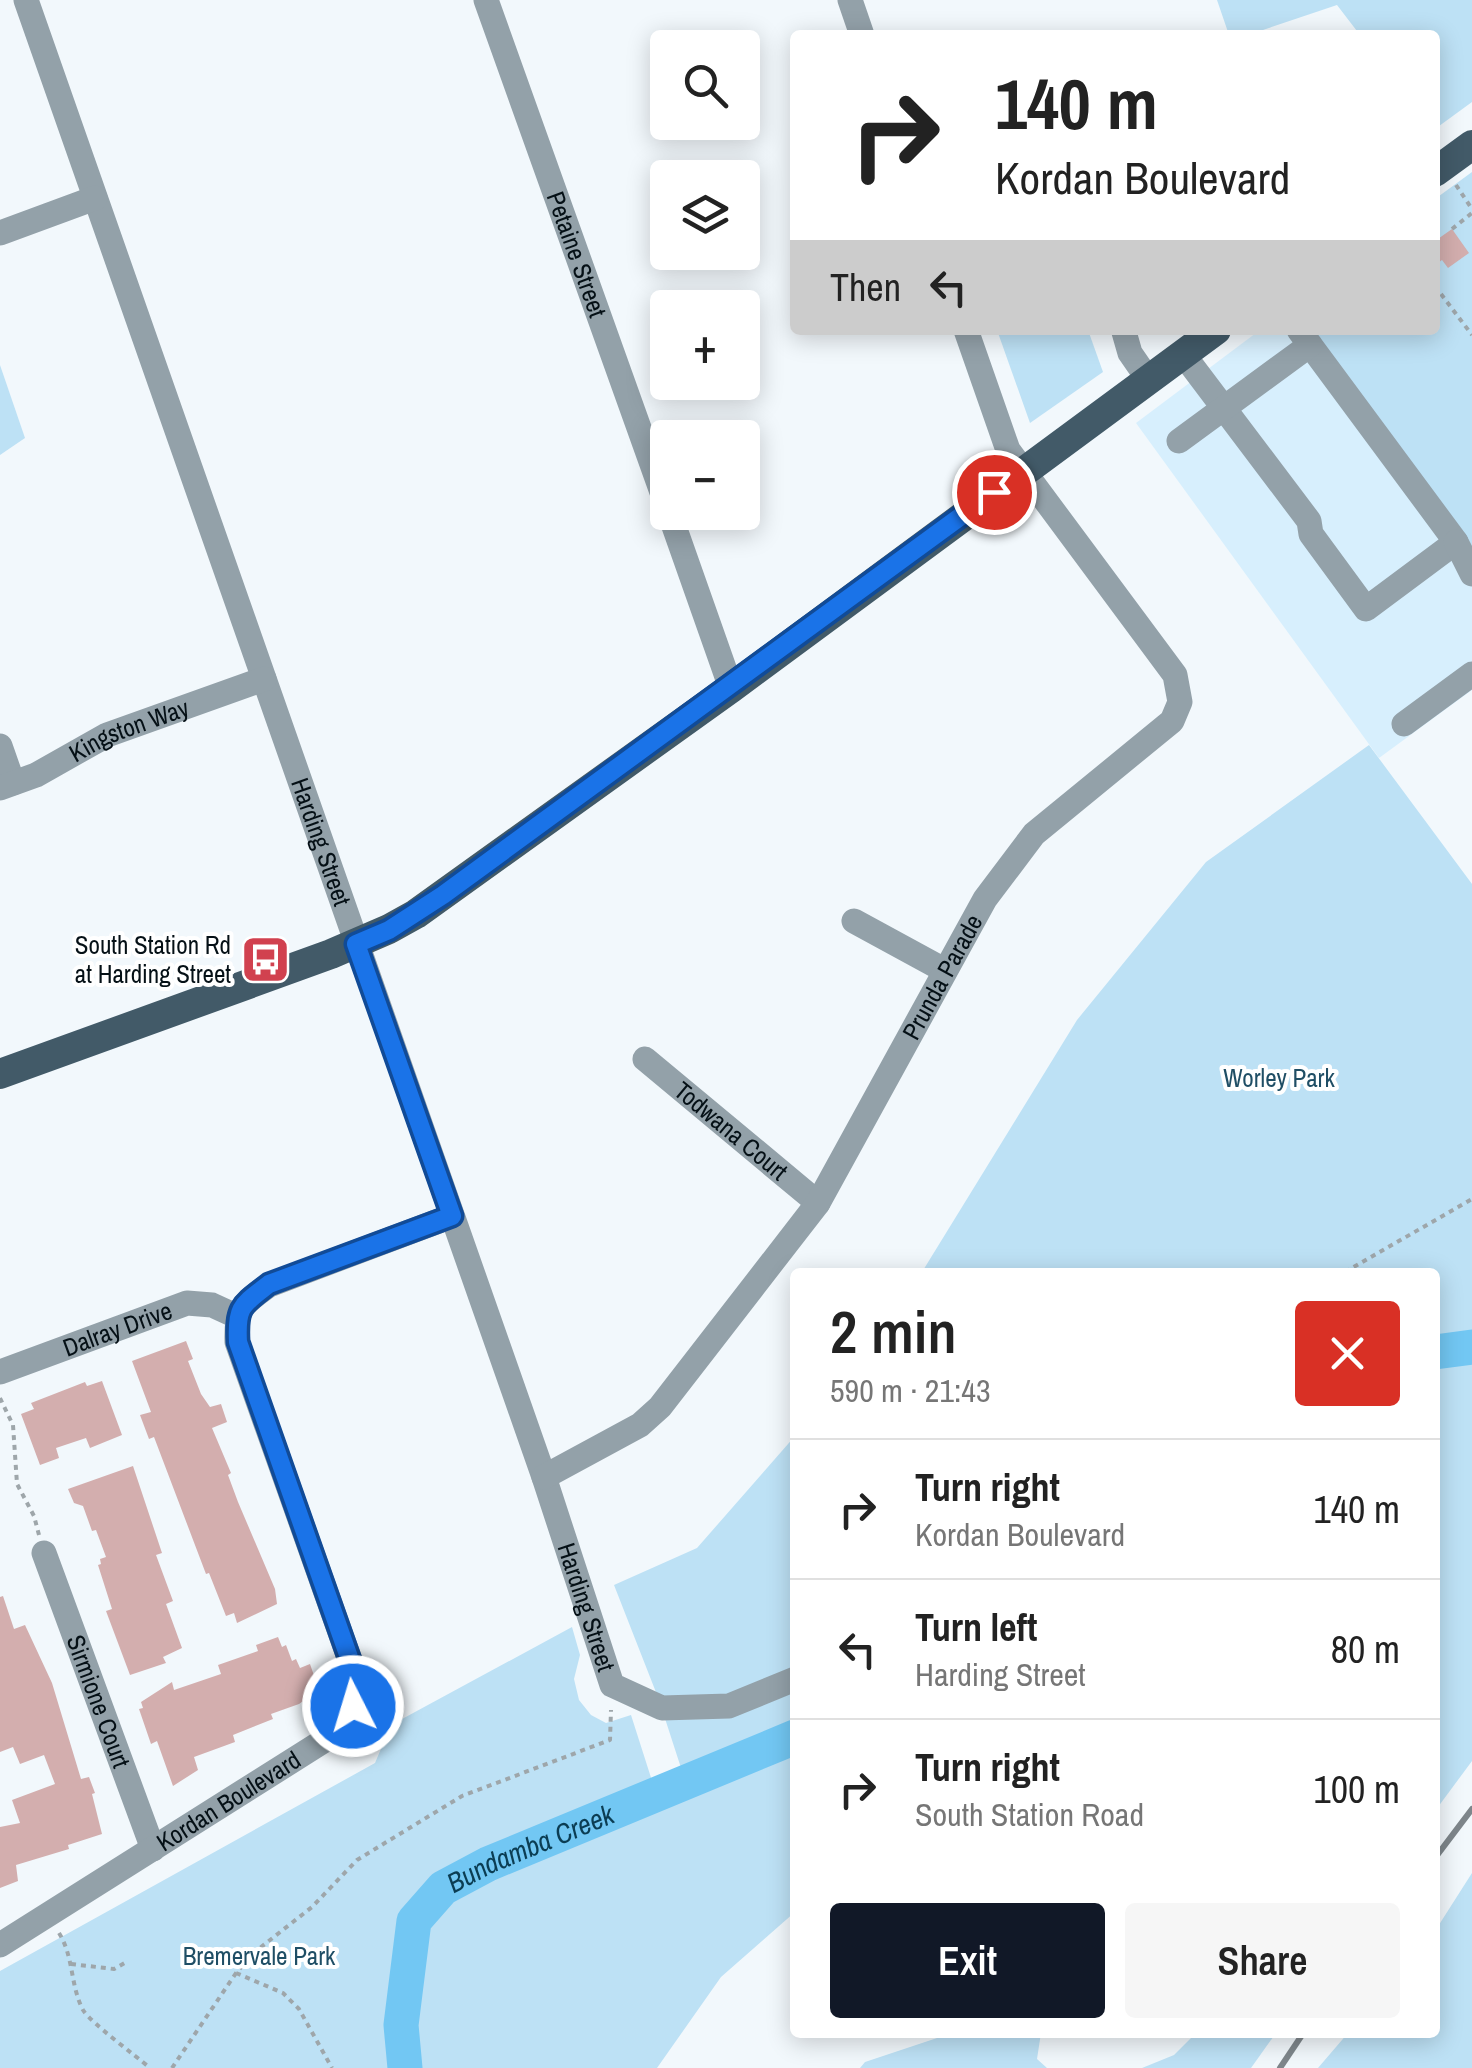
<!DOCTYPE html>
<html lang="en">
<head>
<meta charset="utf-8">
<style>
  :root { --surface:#fff; --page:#f6f6f6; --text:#222; --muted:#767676; --line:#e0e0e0; --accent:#111827 }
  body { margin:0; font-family:"Archivo Narrow",sans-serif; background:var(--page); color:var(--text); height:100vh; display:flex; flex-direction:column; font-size:38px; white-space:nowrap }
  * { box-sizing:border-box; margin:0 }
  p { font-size:32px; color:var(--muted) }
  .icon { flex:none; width:55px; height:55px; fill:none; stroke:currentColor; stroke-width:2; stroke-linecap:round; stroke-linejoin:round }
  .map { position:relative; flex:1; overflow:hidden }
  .side { position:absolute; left:790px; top:1268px; width:650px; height:770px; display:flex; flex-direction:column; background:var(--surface); border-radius:10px; box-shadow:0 5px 25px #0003 }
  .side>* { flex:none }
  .hud { position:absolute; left:790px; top:30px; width:650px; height:305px; border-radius:10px; box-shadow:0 5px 25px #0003; background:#fff; color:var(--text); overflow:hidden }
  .controls { position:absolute; left:650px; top:30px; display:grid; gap:20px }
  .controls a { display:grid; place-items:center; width:110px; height:110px; border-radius:10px; background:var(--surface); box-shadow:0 5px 25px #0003; font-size:50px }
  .pin { position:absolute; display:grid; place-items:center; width:85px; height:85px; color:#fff; margin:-42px; border:5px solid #fff; border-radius:50%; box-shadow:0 2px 10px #0007 }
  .me { position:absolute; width:110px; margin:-55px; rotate:355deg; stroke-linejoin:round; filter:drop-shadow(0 0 8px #0008) }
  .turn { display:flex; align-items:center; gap:35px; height:210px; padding:0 40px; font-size:45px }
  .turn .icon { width:130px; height:130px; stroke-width:2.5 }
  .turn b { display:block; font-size:70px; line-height:85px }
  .then { display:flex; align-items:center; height:95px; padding:0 40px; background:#0003; gap:20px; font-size:38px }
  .round { display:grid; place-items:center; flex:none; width:105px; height:105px; border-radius:10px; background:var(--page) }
  .head { display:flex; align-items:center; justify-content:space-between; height:170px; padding:0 40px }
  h1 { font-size:60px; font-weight:600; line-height:75px }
  .button { display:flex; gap:20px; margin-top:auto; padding:20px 40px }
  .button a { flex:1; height:115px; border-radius:10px; background:var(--accent); color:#fff; font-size:40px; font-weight:600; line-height:115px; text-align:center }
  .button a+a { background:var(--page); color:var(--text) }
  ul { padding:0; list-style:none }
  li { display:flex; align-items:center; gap:30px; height:140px; padding:0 40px; border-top:2px solid var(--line) }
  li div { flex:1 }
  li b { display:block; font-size:38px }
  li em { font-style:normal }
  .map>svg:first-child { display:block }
  .built { fill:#d7effd }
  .green { fill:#bde1f5 }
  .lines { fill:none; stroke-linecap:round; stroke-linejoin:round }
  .river { stroke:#72c7f3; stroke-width:35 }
  .building { fill:#d3aeae }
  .path { stroke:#9ea6aa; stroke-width:4; stroke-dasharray:5 5; stroke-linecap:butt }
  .minor { stroke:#93a1a9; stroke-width:25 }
  .major { stroke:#425a68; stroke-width:30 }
  .rail { stroke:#7e868b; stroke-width:6 }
  .route-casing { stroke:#114b97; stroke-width:25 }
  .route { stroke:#1a73e8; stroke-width:18 }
  .labels { text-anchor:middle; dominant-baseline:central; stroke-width:8; stroke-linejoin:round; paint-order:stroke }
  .street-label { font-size:25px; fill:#051016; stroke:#fff }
  .poi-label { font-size:25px; fill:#051016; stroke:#fff; text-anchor:end }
  .park-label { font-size:25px; fill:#1f4e65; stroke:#fff }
  .water-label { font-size:28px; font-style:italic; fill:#0b3d53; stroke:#fff }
</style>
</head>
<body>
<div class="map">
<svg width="1472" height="2068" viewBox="0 0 1472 2068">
  <rect width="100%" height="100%" fill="#f2f8fc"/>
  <polygon class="built" points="1260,330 1311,330 1472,547 1472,690 1379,758 1136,423"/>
  <g class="green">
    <polygon points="1217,0 1472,0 1472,102 1435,129 1435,35 1360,35 1337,5 1248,35 1229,35"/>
    <polygon points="1472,172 1472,547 1311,330 1435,330 1435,199"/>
    <polygon points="997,330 1088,330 1103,372 1030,423"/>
    <polygon points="0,365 25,438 0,455"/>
    <polygon points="1369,745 1472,884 1472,1761 1435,1811 1435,1272 922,1272 1077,1020 1206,862"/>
    <polygon points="795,1436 795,1912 721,1977 657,2068 0,2068 0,1971 375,1763 391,1725 572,1627 580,1655 574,1679 579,1700 591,1715 606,1723 631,1715 654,1787 682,1771 659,1700 614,1585 697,1548"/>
    <polygon points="1472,1873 1472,2068 1318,2068 1348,2033 1435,2032 1435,1931"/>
    <polygon points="1197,2032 1276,2032 1276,2033 1251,2068 1142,2068 1174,2055"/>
    <polygon points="952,2033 1041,2033 1037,2059 1047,2068 860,2068 865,2062"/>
  </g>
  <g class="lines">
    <g class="river">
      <polyline points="1435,1352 1472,1347"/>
      <path id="s1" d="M405,2068l-4,-43 13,-104 29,-33 45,-24 307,-127"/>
    </g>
  </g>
  <g class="building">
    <polygon points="1452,229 1469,253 1448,268 1442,260 1435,265 1435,241"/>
    <polygon points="186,1341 193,1359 188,1361 201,1394 210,1407 221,1404 227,1422 212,1428 231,1473 228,1475 238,1502 275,1589 277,1604 237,1623 234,1613 226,1616 209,1573 206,1574 154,1437 149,1439 140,1415 151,1412 132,1361"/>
    <polygon points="102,1381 122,1435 90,1448 86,1438 56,1448 59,1458 40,1465 21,1414 34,1409 31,1403 85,1382 87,1386"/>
    <polygon points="133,1466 162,1553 156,1555 173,1601 166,1604 182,1648 163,1657 166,1663 130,1675 106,1611 112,1609 98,1565 101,1564 100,1559 106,1557 96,1530 92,1531 83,1506 74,1503 68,1489"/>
    <polygon points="3,1596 14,1629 25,1625 52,1683 81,1779 89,1777 95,1793 92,1794 102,1834 68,1845 69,1849 16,1865 18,1881 0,1888 0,1827 20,1823 12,1800 55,1784 44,1755 20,1764 13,1747 0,1752 0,1597"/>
    <polygon points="278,1637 282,1647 286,1645 292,1661 296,1659 300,1668 310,1664 319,1690 299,1704 271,1714 273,1719 233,1735 235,1742 194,1757 198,1770 173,1786 157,1741 151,1744 139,1709 143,1708 141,1702 172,1682 174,1690 221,1674 218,1665 258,1651 256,1645"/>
  </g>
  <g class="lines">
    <g class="path">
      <polyline points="1456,185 1472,209"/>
      <polyline points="1452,229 1472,213"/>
      <polyline points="1435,286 1472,335"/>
      <polyline points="1345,1272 1472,1199"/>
      <polyline points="0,1398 13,1425 17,1484 34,1516 39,1535"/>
      <path d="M59,1933c15,24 11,52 24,77 9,14 52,45 67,58"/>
      <polyline points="71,1964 114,1969 128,1961"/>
      <polyline points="236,1973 283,1993 299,2009 332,2068"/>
      <polyline points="172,2068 236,1973 256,1951 312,1907 357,1860 462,1796 610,1740 611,1710"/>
    </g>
    <g class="minor">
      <path id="s2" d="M26,0l518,1477 68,208 50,23 67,-2 66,-27"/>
      <path id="s3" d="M486,0l182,509"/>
      <polyline points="850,0 862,35"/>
      <polyline points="0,233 95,198"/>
      <polyline points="1124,332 1130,353 1148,379"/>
      <polyline points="1183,354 1309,521 1311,534 1366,609 1456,542 1299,330"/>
      <polyline points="1179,441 1310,345"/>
      <polyline points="669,512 731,688"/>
      <polyline points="1456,542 1472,574"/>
      <polyline points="1404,724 1472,674"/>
      <polyline points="0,746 13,783"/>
      <path id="s4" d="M0,788l36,-13 71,-40 157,-56"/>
      <polyline points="854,921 944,970"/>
      <path id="s5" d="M645,1059l173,144"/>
      <path id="s6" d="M0,1372l187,-69 25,2 24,11"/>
      <path id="s7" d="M544,1477l96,-52 20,-18 158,-204 167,-304 49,-65 138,-113 8,-19 -5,-27 -167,-225 -42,-120"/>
      <path id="s8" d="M44,1553l109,296"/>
      <path id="s9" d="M0,1945l336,-212 17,-28 4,-25 -120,-338c-1,-36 5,-37 32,-57l183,-69"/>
    </g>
    <g class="major">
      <polyline points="1435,172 1472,145"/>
      <polyline points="0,1074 331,954 389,929 416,914 731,688 1216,330"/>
    </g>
    <g class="rail">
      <polyline points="1435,1858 1472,1809"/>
      <polyline points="1280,2068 1304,2032"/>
    </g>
  </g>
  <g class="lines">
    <defs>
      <path id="route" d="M353,1706l4,-26 -119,-338c-2,-36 4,-37 31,-58l183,-68 -96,-272 33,-14 54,-35 551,-403"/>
    </defs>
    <use href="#route" class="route-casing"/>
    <use href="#route" class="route"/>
  </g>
  <defs>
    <symbol id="bus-square" viewBox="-11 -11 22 22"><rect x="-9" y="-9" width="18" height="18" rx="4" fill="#d1414f" stroke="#fff"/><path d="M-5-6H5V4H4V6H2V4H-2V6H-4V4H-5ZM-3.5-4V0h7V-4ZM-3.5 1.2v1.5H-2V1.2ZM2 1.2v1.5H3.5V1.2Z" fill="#fff"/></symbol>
  </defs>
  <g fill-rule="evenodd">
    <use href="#bus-square" x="238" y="932" width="55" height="55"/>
  </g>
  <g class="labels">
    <g class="street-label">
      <text stroke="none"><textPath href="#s3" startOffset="270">Petaine Street</textPath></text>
      <text stroke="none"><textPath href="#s4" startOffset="142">Kingston Way</textPath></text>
      <text stroke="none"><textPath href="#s2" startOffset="892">Harding Street</textPath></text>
      <text stroke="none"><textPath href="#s7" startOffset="652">Prunda Parade</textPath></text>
      <text stroke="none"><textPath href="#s5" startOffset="112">Todwana Court</textPath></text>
      <text stroke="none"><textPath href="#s6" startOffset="125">Dalray Drive</textPath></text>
      <text stroke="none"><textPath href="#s2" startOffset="1702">Harding Street</textPath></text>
      <text stroke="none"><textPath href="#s8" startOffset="158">Sirmione Court</textPath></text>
      <text stroke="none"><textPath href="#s9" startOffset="270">Kordan Boulevard</textPath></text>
    </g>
    <g class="poi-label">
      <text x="231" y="945">South Station Rd<tspan x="231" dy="29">at Harding Street</tspan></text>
    </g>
    <g class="park-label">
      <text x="1279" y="1078">Worley Park</text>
      <text x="259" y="1956">Bremervale Park</text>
    </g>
    <g class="water-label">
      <text stroke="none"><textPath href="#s1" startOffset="288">Bundamba Creek</textPath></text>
    </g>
  </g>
</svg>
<div class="controls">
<a><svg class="icon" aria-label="search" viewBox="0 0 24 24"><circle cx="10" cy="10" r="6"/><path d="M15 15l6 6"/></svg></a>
<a><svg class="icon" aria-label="layers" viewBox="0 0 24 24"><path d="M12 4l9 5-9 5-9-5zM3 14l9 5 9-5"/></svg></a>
<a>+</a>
<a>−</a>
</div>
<div class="pin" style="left:994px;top:492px;background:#d93025"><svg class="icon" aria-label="arrive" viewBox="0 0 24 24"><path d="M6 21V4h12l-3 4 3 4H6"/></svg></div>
<svg class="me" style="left:353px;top:1706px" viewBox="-20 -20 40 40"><circle r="17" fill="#1a73e8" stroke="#fff" stroke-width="3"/><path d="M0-11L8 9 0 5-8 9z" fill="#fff"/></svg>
<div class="hud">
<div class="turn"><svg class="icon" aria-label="right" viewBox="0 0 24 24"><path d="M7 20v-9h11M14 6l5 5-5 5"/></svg><div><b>140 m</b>Kordan Boulevard</div></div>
<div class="then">Then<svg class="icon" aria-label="left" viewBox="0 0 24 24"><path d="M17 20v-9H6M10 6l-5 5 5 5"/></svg></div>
</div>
<section class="side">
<div class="head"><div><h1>2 min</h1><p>590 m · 21:43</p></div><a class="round" style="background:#d93025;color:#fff"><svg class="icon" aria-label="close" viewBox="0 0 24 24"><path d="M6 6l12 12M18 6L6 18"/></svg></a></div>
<ul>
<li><svg class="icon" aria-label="right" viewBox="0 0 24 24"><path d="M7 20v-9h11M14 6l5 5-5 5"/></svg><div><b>Turn right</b><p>Kordan Boulevard</p></div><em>140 m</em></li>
<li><svg class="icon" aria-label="left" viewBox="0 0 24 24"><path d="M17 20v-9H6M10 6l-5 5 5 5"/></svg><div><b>Turn left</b><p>Harding Street</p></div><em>80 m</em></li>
<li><svg class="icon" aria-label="right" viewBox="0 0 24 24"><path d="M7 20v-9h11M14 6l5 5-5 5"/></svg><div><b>Turn right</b><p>South Station Road</p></div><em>100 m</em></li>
</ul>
<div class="button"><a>Exit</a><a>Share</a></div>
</section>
</div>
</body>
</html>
